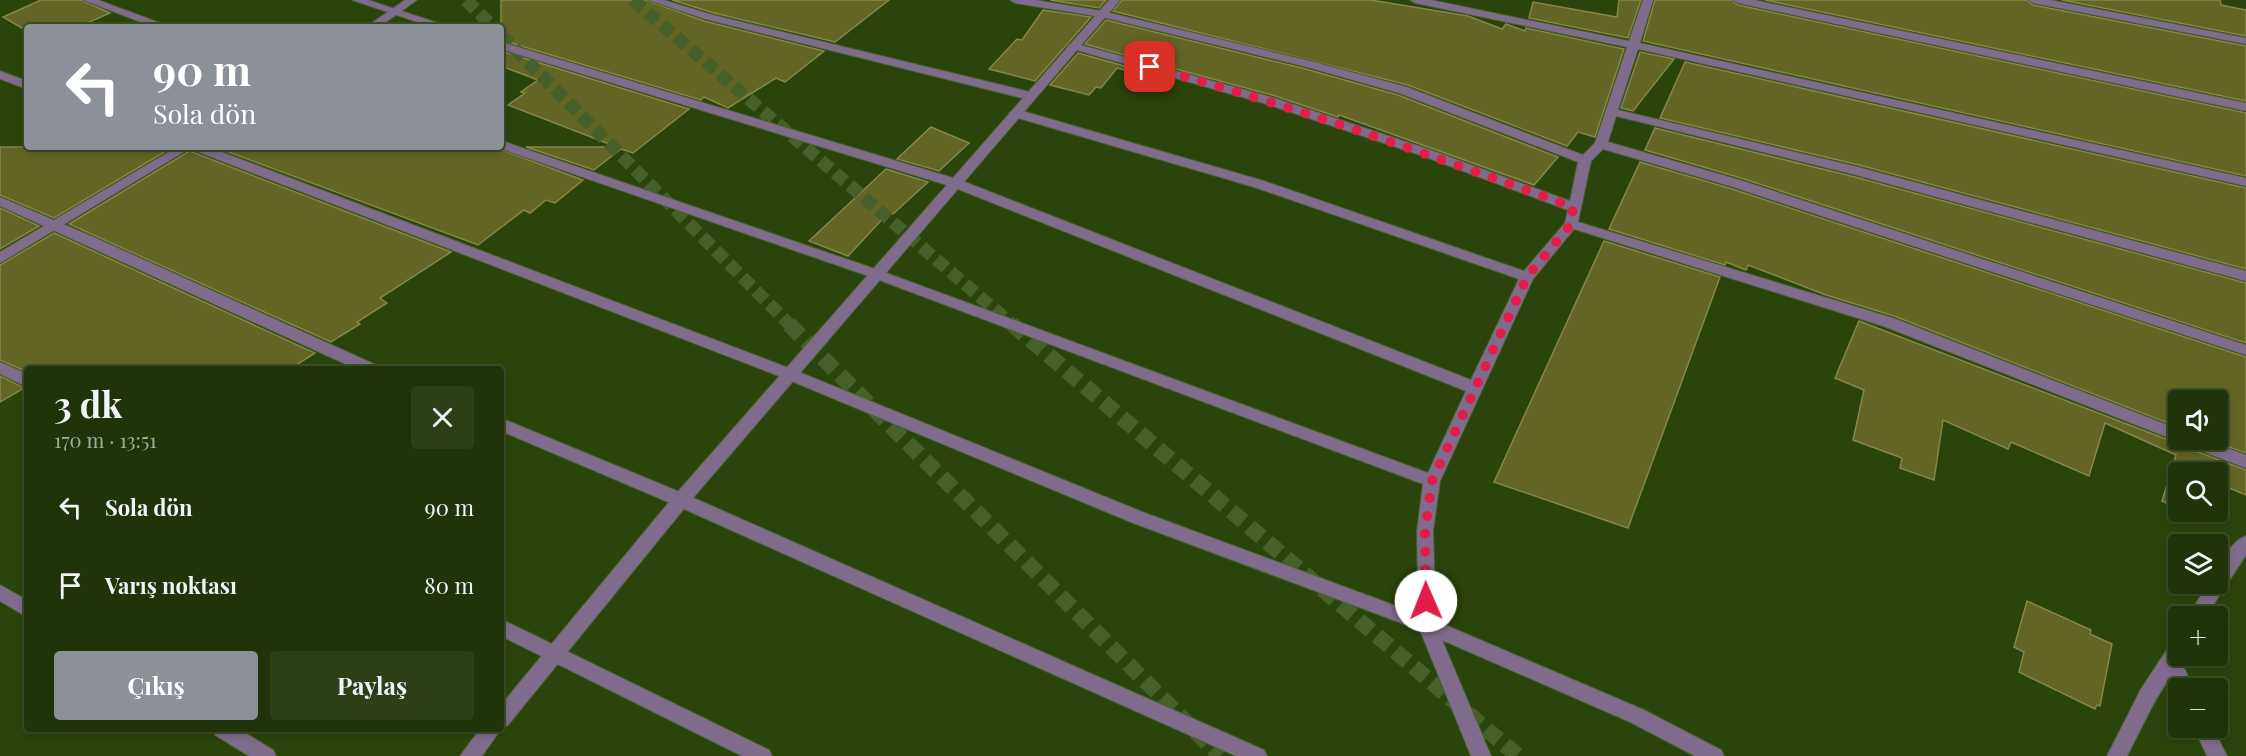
<!DOCTYPE html>
<html lang="tr">
<head>
<meta charset="utf-8">
<style>
  :root { --surface:#203309; --page:#2d3f17; --text:#f1f3f6; --muted:#a2aa9c; --line:#3d4e2a; --accent:#8c9099 }
  body { margin:0; font-family:"Playfair Display",serif; background:var(--page); color:var(--text); height:100vh; display:flex; flex-direction:column; font-size:22px; white-space:nowrap }
  * { box-sizing:border-box; margin:0 }
  p { font-size:20px; color:var(--muted) }
  .icon { flex:none; width:33px; height:33px; fill:none; stroke:currentColor; stroke-width:2; stroke-linecap:round; stroke-linejoin:round }
  .map { position:relative; flex:1; overflow:hidden }
  .side { position:absolute; left:24px; top:366px; width:480px; height:366px; display:flex; flex-direction:column; background:var(--surface); border-radius:6px; box-shadow:0 3px 9px #0003,0 0 0 2px var(--line) }
  .side>* { flex:none }
  .hud { position:absolute; left:24px; top:24px; width:480px; height:126px; border-radius:6px; box-shadow:0 3px 9px #0003,0 0 0 2px var(--line); background:#8c9099; color:#fff; overflow:hidden }
  .buttons { position:absolute; left:2168px; top:390px; display:grid; gap:12px }
  .buttons a { display:grid; place-items:center; width:60px; height:60px; border-radius:6px; background:var(--surface); box-shadow:0 3px 9px #0003,0 0 0 2px var(--line); font-size:30px }
  .pin { position:absolute; display:grid; place-items:center; width:51px; height:51px; color:#fff; margin:-26px; border-radius:12px; box-shadow:0 3px 9px #0006 }
  .me { position:absolute; width:66px; margin:-33px; rotate:359deg; stroke-linejoin:round; filter:drop-shadow(0 0 4px #0008) }
  .turn { display:flex; align-items:center; gap:21px; height:126px; padding:0 30px; font-size:27px }
  .turn .icon { width:78px; height:78px; stroke-width:2.5 }
  .turn b { display:block; font-size:42px; line-height:51px }
  .round { display:grid; place-items:center; flex:none; width:63px; height:63px; border-radius:6px; background:var(--page) }
  .headline { display:flex; align-items:center; justify-content:space-between; height:102px; padding:0 30px }
  h1 { font-size:36px; font-weight:700; line-height:45px }
  .action { display:flex; gap:12px; margin-top:auto; padding:12px 30px }
  .action a { flex:1; height:69px; border-radius:6px; background:var(--accent); color:#fff; font-size:24px; font-weight:700; line-height:69px; text-align:center }
  .action a+a { background:var(--page); color:var(--text) }
  ul { padding:0; list-style:none }
  li { display:flex; align-items:center; gap:18px; height:78px; padding:0 30px }
  li div { flex:1 }
  li b { display:block; font-size:22px }
  li em { font-style:normal }
  .map>svg:first-child { display:block }
  .building { fill:#636525; stroke:#858748; stroke-width:1.5 }
  .lines { fill:none; stroke-linecap:round; stroke-linejoin:round }
  .primary-tunnel-far1 { stroke:#475f2b; stroke-width:13; stroke-dasharray:13 6; stroke-linecap:butt }
  .primary-tunnel { stroke:#475f2b; stroke-width:16; stroke-dasharray:16 8; stroke-linecap:butt }
  .minor-casing { stroke:#49612d; stroke-width:2 }
  .tertiary-casing { stroke:#49612d; stroke-width:2 }
  .minor { fill:#7f6c8c; fill-rule:evenodd }
  .tertiary { fill:#7f6c8c; fill-rule:evenodd }
  .route { stroke:#e11d48; stroke-width:10; stroke-dasharray:0 18 }
</style>
</head>
<body>
<div class="map">
<svg width="2246" height="756" viewBox="0 0 2246 756">
  <rect width="100%" height="100%" fill="#2b440c"/>
  <g class="building">
    <polygon points="41,0 81,0 110,13 78,27 27,27 27,31 3,17"/>
    <polygon points="501,0 646,0 704,21 824,51 785,82 776,78 728,108 704,97 701,100 501,40"/>
    <polygon points="672,0 889,0 835,42 714,13"/>
    <polygon points="1050,0 1106,0 1099,8"/>
    <polygon points="1122,0 1371,0 1468,16 1502,29 1506,24 1525,31 1526,28 1624,49 1595,137 1578,132 1567,146 1408,85 1113,11"/>
    <polygon points="1619,0 1641,0 1628,38 1529,18 1533,2 1617,17"/>
    <polygon points="1655,0 1731,0 1738,5 2246,113 2246,176 1643,41"/>
    <polygon points="1765,0 2026,0 2033,5 2246,46 2246,101"/>
    <polygon points="2062,0 2220,0 2221,5 2246,10 2246,36"/>
    <polygon points="1043,10 1091,17 1035,81 989,69 1017,39 1022,40"/>
    <polygon points="1106,20 1302,68 1398,95 1558,157 1534,185 1339,115 1338,117 1272,95 1172,68 1156,60 1153,63 1085,44"/>
    <polygon points="501,51 689,109 633,153 621,149 594,170 526,147 617,147 508,105 525,93 521,92 538,80 501,66"/>
    <polygon points="1640,52 1674,59 1633,111 1621,108"/>
    <polygon points="1078,53 1135,69 1132,72 1117,68 1101,88 1096,87 1089,95 1050,85"/>
    <polygon points="1685,62 2246,188 2246,269 1859,165 1660,118"/>
    <polygon points="931,127 969,143 939,171 897,159"/>
    <polygon points="1655,128 1855,177 2246,283 2246,343 1741,178 1645,150"/>
    <polygon points="0,147 173,147 54,218 0,195"/>
    <polygon points="215,147 494,147 583,180 555,203 546,200 530,213 524,210 478,245"/>
    <polygon points="191,150 192,152 451,252 380,298 387,303 357,322 360,324 331,342 69,224"/>
    <polygon points="1640,162 1729,188 2246,357 2246,453 2209,440 2217,440 2217,400 2178,400 2178,427 1894,316 1826,295 1748,265 1746,270 1726,262 1725,265 1609,229"/>
    <polygon points="886,169 928,182 893,214 888,213 848,256 809,241"/>
    <polygon points="0,208 39,226 0,249"/>
    <polygon points="54,233 315,353 290,369 27,369 27,372 0,360 0,265"/>
    <polygon points="1604,241 1720,277 1628,528 1494,482"/>
    <polygon points="1859,321 2171,441 2180,442 2182,446 2246,470 2246,495 2217,483 2217,472 2178,472 2178,508 2162,501 2176,455 2105,423 2089,476 2011,442 2008,449 1943,420 1934,480 1900,468 1902,458 1853,440 1864,390 1835,378"/>
    <polygon points="0,376 24,388 0,402"/>
    <polygon points="2027,601 2091,630 2090,634 2112,644 2100,706 2097,705 2095,709 2019,672 2024,652 2014,647"/>
  </g>
  <g class="lines">
    <g class="primary-tunnel-far1">
      <polyline points="466,0 493,27"/>
      <polyline points="633,0 1014,326"/>
      <polyline points="501,35 791,326"/>
    </g>
    <g class="primary-tunnel">
      <polyline points="789,324 1220,756"/>
      <polyline points="1012,324 1518,756"/>
    </g>
    <defs>
      <g id="minor">
        <polygon points="83,0 98,0 171,27 154,27"/>
        <polygon points="352,0 368,0 450,27 432,27"/>
        <polygon points="648,0 664,0 713,15 1034,93 1036,96 1030,100 705,19"/>
        <polygon points="1010,0 1035,0 1102,11 1310,61 1407,87 1583,155 1595,143 1627,47 1415,3 1410,0 1431,0 1629,41 1643,0 1653,0 1640,43 2246,178 2246,186 1638,49 1618,110 1858,167 2246,271 2246,281 1856,175 1616,116 1608,142 1740,180 2246,345 2246,355 1730,186 1603,149 1591,161 1578,222 1893,318 2178,429 2178,440 2204,440 2246,455 2246,468 2183,444 2181,440 2172,439 1883,326 1574,229 1533,279 1440,481 1433,531 1436,621 1644,710 1721,750 1724,756 1695,756 1630,722 1442,640 1491,756 1471,756 1420,630 1133,523 784,378 193,150 191,147 209,147 794,370 1145,513 1418,614 1417,531 1423,484 871,277 496,147 501,147 501,141 505,142 881,271 1428,473 1466,391 950,186 501,49 501,42 960,180 1471,380 1519,279 1254,187 1011,116 1009,113 1015,109 1019,110 1264,181 1524,271 1565,223 1568,210 1420,155 1263,103 1069,48 1067,46 1073,43 1077,44 1271,97 1428,149 1570,201 1578,162 1399,93 1303,66 1102,17 1015,3"/>
        <polygon points="1733,0 1754,0 2246,103 2246,111 1738,3"/>
        <polygon points="2028,0 2050,0 2246,38 2246,44 2033,3"/>
        <polygon points="0,71 27,81 27,89 0,79"/>
        <polygon points="0,197 98,239 376,365 378,369 357,369 319,352 0,206"/>
        <polygon points="0,362 27,374 27,387 0,374"/>
        <polygon points="501,418 687,495 1264,750 1267,756 1236,756 675,505 501,431"/>
        <path d="M2246,536v19l-40,61h-18l20,-32h9c0,-17 12,-42 29,-48z"/>
        <polygon points="0,585 27,600 27,617 0,601"/>
        <polygon points="501,619 769,750 772,756 742,756 501,636"/>
        <polygon points="2178,640 2178,656 2183,656 2180,660 2194,688 2178,688 2178,693 2170,677 2155,701 2127,756 2107,756 2141,689 2172,642"/>
        <polygon points="2194,728 2213,728 2227,756 2207,756"/>
        <polygon points="213,729 239,729 273,750 276,756 249,756 215,735"/>
      </g>
      <g id="tertiary">
        <polygon points="405,0 417,0 379,27 366,27"/>
        <polygon points="1109,0 1120,0 687,505 508,725 501,728 501,705 675,495"/>
        <polygon points="177,147 192,147 0,263 0,252"/>
        <polygon points="501,728 501,729 482,756 460,756 480,729"/>
      </g>
    </defs>
    <use href="#minor" class="minor-casing"/>
    <use href="#tertiary" class="tertiary-casing"/>
    <use href="#minor" class="minor"/>
    <use href="#tertiary" class="tertiary"/>
  </g>
  <g class="lines">
    <path class="route" d="M1150,67c144,39 283,89 423,140l-2,17 -44,53 -95,204 -7,50 1,70"/>
  </g>
</svg>
<div class="buttons">
<a><svg class="icon" aria-label="sound" viewBox="0 0 24 24"><path d="M4 9h4l5-4v14l-5-4H4zM17 9q2 3 0 6"/></svg></a>
<a><svg class="icon" aria-label="search" viewBox="0 0 24 24"><circle cx="10" cy="10" r="6"/><path d="M15 15l6 6"/></svg></a>
<a><svg class="icon" aria-label="layers" viewBox="0 0 24 24"><path d="M12 4l9 5-9 5-9-5zM3 14l9 5 9-5"/></svg></a>
<a>+</a>
<a>−</a>
</div>
<div class="pin" style="left:1150px;top:67px;background:#d93025"><svg class="icon" aria-label="arrive" viewBox="0 0 24 24"><path d="M6 21V4h12l-3 4 3 4H6"/></svg></div>
<svg class="me" style="left:1426px;top:601px" viewBox="-20 -20 40 40"><circle r="19" fill="#fff"/><path d="M0-13L10 11 0 6-10 11z" fill="#e11d48"/></svg>
<div class="hud">
<div class="turn"><svg class="icon" aria-label="left" viewBox="0 0 24 24"><path d="M17 20v-9H6M10 6l-5 5 5 5"/></svg><div><b>90 m</b>Sola dön</div></div>
</div>
<section class="side">
<div class="headline"><div><h1>3 dk</h1><p>170 m · 13:51</p></div><a class="round"><svg class="icon" aria-label="close" viewBox="0 0 24 24"><path d="M6 6l12 12M18 6L6 18"/></svg></a></div>
<ul>
<li><svg class="icon" aria-label="left" viewBox="0 0 24 24"><path d="M17 20v-9H6M10 6l-5 5 5 5"/></svg><div><b>Sola dön</b></div><em>90 m</em></li>
<li><svg class="icon" aria-label="arrive" viewBox="0 0 24 24"><path d="M6 21V4h12l-3 4 3 4H6"/></svg><div><b>Varış noktası</b></div><em>80 m</em></li>
</ul>
<div class="action"><a>Çıkış</a><a>Paylaş</a></div>
</section>
</div>
</body>
</html>
